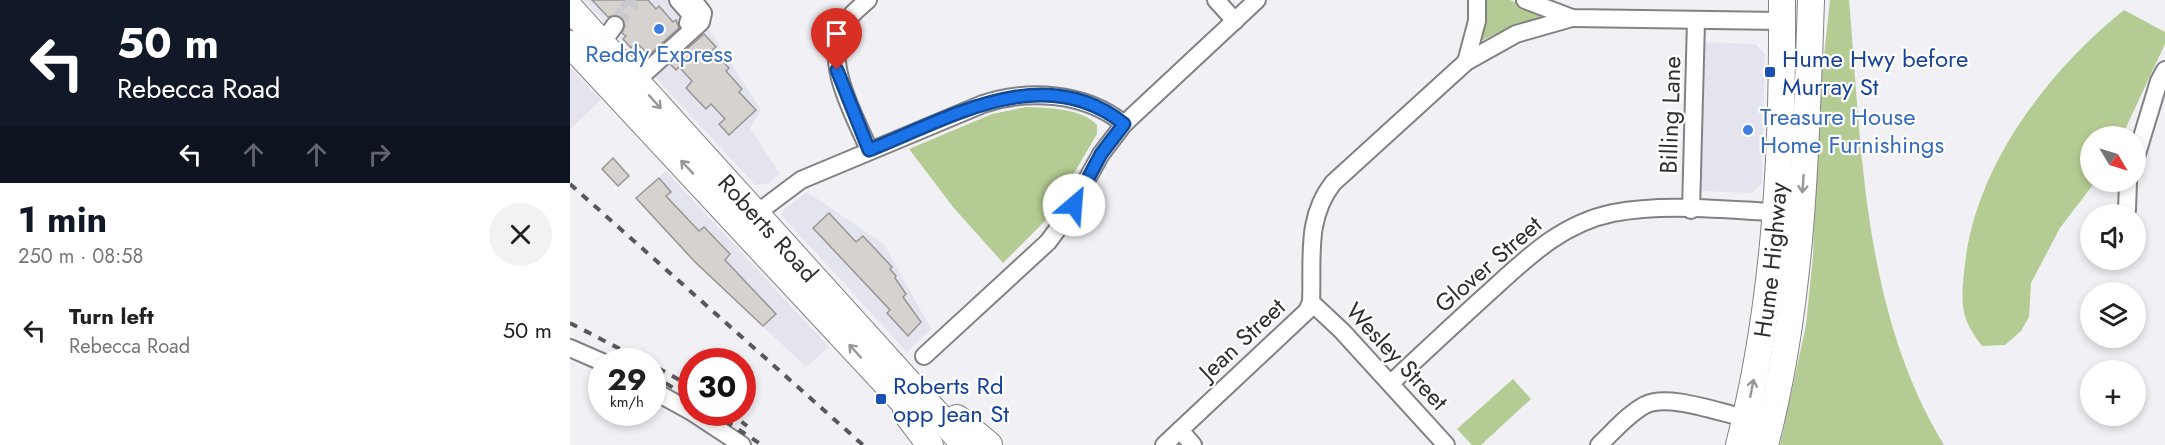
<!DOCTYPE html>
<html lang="en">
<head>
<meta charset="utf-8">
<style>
  :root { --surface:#fff; --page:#f2f2f2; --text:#202124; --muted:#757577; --accent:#111827 }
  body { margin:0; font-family:Jost,sans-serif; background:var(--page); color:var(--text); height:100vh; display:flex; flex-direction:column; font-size:22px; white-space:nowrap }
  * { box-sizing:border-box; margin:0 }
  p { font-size:20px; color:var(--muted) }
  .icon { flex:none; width:33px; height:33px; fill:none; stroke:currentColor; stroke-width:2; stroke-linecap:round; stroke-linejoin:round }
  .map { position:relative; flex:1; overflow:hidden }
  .panel { display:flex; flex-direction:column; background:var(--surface); width:570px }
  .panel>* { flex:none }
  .guide { background:#111827; color:#fff; overflow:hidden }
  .needle { width:39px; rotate:128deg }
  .controls { position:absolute; left:1510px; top:126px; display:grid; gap:12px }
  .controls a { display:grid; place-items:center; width:66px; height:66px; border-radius:50%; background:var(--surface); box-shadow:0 3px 9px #0003; font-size:30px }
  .speed { position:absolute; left:18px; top:348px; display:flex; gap:12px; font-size:30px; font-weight:700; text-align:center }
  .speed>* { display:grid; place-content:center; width:78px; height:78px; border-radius:50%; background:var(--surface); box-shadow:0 3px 9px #0003; line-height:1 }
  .speed small { font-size:15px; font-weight:400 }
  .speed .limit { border:9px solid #d22; background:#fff; color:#111 }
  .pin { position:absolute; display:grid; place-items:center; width:51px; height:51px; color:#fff; margin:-62px -26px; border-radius:50% 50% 50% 0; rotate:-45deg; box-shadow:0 0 6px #0007 }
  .pin .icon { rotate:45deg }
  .me { position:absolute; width:66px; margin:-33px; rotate:27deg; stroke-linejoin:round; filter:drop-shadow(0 0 4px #0008) }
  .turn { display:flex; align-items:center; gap:21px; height:126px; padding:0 18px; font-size:27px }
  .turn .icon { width:78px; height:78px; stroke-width:2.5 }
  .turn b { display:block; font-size:42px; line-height:51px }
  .lanes { display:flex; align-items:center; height:57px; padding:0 18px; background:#0003; justify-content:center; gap:30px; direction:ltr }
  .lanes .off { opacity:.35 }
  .round { display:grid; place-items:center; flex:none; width:63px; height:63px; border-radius:32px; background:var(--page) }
  .headline { display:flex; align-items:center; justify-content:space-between; height:102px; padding:0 18px }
  h1 { font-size:36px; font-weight:700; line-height:45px; color:var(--accent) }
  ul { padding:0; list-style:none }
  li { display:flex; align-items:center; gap:18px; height:90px; padding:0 18px }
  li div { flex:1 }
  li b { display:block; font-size:22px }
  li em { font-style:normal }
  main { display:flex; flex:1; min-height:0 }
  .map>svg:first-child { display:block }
  .built { fill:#e4e4ef }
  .green { fill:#b4cc93 }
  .building { fill:#d5d2cf; stroke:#989593; stroke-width:1.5 }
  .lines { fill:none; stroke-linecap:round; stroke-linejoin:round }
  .minor-tunnel { stroke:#cacace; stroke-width:16; stroke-dasharray:16 8; stroke-linecap:butt }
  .minor-casing { stroke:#828285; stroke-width:20 }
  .highway-casing { stroke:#828285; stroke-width:28 }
  .minor { stroke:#fff; stroke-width:16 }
  .highway { stroke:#fff; stroke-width:26 }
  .rail { stroke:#58585a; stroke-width:4; stroke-dasharray:8 8; stroke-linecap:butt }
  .oneway { stroke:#979798 }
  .route-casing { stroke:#114b97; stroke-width:15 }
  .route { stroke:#1a73e8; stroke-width:10 }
  .shop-dot { fill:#3f7fe0; stroke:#fff; stroke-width:2 }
  .transit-dot { fill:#1a4fb4; stroke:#fff; stroke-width:2 }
  .labels { text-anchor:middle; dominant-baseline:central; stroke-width:4.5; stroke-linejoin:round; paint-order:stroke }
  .shop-label { font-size:24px; fill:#366cbe; stroke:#fff }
  .transit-label { font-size:24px; fill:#164399; stroke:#fff; text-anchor:start }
  .street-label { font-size:24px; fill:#2f2f31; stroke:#fff }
</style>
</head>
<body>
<main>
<section class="panel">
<div class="guide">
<div class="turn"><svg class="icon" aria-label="left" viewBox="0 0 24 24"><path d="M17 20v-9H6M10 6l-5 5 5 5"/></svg><div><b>50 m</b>Rebecca Road</div></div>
<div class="lanes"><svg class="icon" aria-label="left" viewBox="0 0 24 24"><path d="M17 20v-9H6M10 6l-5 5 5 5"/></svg><svg class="icon off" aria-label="ahead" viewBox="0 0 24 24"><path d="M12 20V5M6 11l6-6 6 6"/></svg><svg class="icon off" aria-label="ahead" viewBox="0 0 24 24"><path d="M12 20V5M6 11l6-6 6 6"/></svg><svg class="icon off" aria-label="right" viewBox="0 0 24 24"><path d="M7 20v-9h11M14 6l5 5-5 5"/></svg></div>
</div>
<div class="headline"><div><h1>1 min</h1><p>250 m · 08:58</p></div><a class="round"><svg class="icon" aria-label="close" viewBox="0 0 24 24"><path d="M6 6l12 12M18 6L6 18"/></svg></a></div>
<ul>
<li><svg class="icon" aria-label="left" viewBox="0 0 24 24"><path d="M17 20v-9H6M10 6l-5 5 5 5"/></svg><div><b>Turn left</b><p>Rebecca Road</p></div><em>50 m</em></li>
</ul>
</section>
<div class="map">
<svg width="1595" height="445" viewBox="0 0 1595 445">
  <rect width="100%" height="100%" fill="#f1f1f5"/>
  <g class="built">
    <polygon points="14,0 128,0 142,16 135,23 191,110 180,128 210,174 197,184 185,185"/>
    <polygon points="1131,42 1185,44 1195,54 1192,183 1182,193 1127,191"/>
    <polygon points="0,68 31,100 0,129"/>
    <polygon points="96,171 259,347 236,367 125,262 66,198"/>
    <polygon points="237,192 314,244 361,329 337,352 212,216 213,210"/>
  </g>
  <g class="green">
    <polygon points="913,0 940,0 975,16 936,29 911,41"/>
    <path d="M1260,0h19c13,151 14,312 95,445h-164l26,-120 7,-69 4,-136z"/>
    <path d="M1554,10l41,22v12l-43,92h-31v46h4l-35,46 -29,55 -2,34 -8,14 -16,14 -23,1c-6,-8 -13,-18 -16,-27 -6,-16 -3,-39 -1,-55 11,-99 83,-193 159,-254z"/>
    <path d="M456,107c21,1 56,1 71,18v9l-50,85 -44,44 -50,-56 -44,-58 83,-35z"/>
    <polygon points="943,379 961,399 911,445 902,445 887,429"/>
  </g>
  <g class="building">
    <polygon points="22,0 78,0 86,9 89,6 103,22 106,20 109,28 79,55 69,45 67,47 64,45 61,48 53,39 56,36 52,33 55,25 52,17 45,15 38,17"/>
    <polygon points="134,34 146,47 142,50 159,68 156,71 172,89 169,92 186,110 159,135 149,124 155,119 141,104 136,109 116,88 122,81 109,67 106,70 100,64"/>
    <polygon points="43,158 59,176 48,186 32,169"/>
    <polygon points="89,178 101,192 96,196 129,231 134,227 160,254 155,260 206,314 193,326 125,262 66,198"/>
    <polygon points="259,213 286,242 293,236 322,267 320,269 326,276 325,278 336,294 333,297 351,322 338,336 317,313 320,310 243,228"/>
  </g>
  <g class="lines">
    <polyline class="minor-tunnel" points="45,25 60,5 56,0"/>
    <defs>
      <g id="minor">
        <polyline points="108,0 121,15 118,23"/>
        <path d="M298,0c-9,8 -20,16 -25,27 -20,36 12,89 26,123"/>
        <polyline points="646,0 665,21"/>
        <polyline points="955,0 1002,18 1212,21"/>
        <polyline points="32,43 45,25"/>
        <polyline points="896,62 907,21 907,0"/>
        <polyline points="66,81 131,22 133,13 123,0"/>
        <polyline points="1566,157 1589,81 1595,70"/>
        <polyline points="1121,210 1126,21"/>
        <polyline points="1557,210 1558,182"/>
        <path d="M179,219l52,-39 182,-76c45,-15 102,-12 141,20"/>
        <polyline points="741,302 772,331 876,445"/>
        <polyline points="0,348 32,362"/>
        <polyline points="354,356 478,242 495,219 531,154 554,124 687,0"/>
        <path d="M821,383c31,-29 62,-58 94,-87 39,-35 74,-72 128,-83 52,-10 111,-3 164,-1"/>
        <polyline points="82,390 122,412"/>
        <polyline points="122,412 172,445"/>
        <polyline points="610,430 623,445"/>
        <path d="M594,445l143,-134 4,-9c2,-43 -6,-83 22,-119l133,-121 50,-28 56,-16"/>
        <path d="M1029,445c14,-13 29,-31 46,-40 23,-12 75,8 101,13"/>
      </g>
      <g id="highway">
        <path id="s1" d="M0,8l395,437"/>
        <polyline points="0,44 351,421"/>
        <polyline points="336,413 360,445"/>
        <polyline points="387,418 419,445"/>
        <path id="s2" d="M1169,445c37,-145 44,-295 43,-445"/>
        <path d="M1195,445c38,-145 41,-296 46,-445"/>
      </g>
    </defs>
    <use href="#minor" class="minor-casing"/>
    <use href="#highway" class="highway-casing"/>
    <use href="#minor" class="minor"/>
    <use href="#highway" class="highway"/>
    <g class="rail">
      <polyline points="0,184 293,445"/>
      <polyline points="0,323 75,362"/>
      <polyline points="88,368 122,387"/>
      <polyline points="82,375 122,399"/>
      <polyline points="142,412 192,445"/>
      <polyline points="159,412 177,426"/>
    </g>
  </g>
  <defs><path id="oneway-shaft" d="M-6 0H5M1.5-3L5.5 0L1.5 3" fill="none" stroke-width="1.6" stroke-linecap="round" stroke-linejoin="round" transform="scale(1.5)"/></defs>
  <g class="oneway">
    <use href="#oneway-shaft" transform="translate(85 102) rotate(48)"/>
    <use href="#oneway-shaft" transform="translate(117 167) rotate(-133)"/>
    <use href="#oneway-shaft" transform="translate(1233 184) rotate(94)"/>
    <use href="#oneway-shaft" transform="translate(285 351) rotate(-132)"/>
    <use href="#oneway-shaft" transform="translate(1182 388) rotate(-79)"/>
  </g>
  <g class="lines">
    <defs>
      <path id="route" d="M267,70l32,80c79,-31 175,-91 255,-26l-23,30 -27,51"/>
    </defs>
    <use href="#route" class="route-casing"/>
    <use href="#route" class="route"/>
  </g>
  <g class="shop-dot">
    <circle cx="89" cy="29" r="6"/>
    <circle cx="1178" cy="130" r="6"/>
  </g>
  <g class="transit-dot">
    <rect x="1194" y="66" width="12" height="12" rx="3"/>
    <rect x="305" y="393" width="12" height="12" rx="3"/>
  </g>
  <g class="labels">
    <g class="shop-label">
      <text x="89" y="53">Reddy Express</text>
      <text x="1190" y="116" text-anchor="start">Treasure House<tspan x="1190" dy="28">Home Furnishings</tspan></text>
    </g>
    <g class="transit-label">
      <text x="1212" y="58">Hume Hwy before<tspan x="1212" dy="28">Murray St</tspan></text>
      <text x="323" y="385">Roberts Rd<tspan x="323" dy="28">opp Jean St</tspan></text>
    </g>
    <g class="street-label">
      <text transform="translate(1100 115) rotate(-88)">Billing Lane</text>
      <text stroke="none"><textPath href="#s1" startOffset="296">Roberts Road</textPath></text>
      <text stroke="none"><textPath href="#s2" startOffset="188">Hume Highway</textPath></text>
      <text transform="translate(918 264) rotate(-41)">Glover Street</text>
      <text transform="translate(672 339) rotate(-43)">Jean Street</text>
      <text transform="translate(827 356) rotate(47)">Wesley Street</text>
    </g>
  </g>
</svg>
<div class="controls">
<a><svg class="needle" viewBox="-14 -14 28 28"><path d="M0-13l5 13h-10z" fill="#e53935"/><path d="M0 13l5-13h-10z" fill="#757577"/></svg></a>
<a><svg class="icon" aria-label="sound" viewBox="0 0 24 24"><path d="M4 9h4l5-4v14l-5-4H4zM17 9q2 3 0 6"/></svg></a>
<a><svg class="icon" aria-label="layers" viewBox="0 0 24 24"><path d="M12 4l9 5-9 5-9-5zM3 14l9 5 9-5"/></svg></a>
<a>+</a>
</div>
<div class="speed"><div>29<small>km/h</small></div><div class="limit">30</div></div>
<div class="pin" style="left:267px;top:70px;background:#d93025"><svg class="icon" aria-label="arrive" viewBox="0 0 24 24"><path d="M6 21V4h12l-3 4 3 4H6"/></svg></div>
<svg class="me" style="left:504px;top:205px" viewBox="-20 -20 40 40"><circle r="19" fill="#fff"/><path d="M0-13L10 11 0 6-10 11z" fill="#1a73e8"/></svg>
</div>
</main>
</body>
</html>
